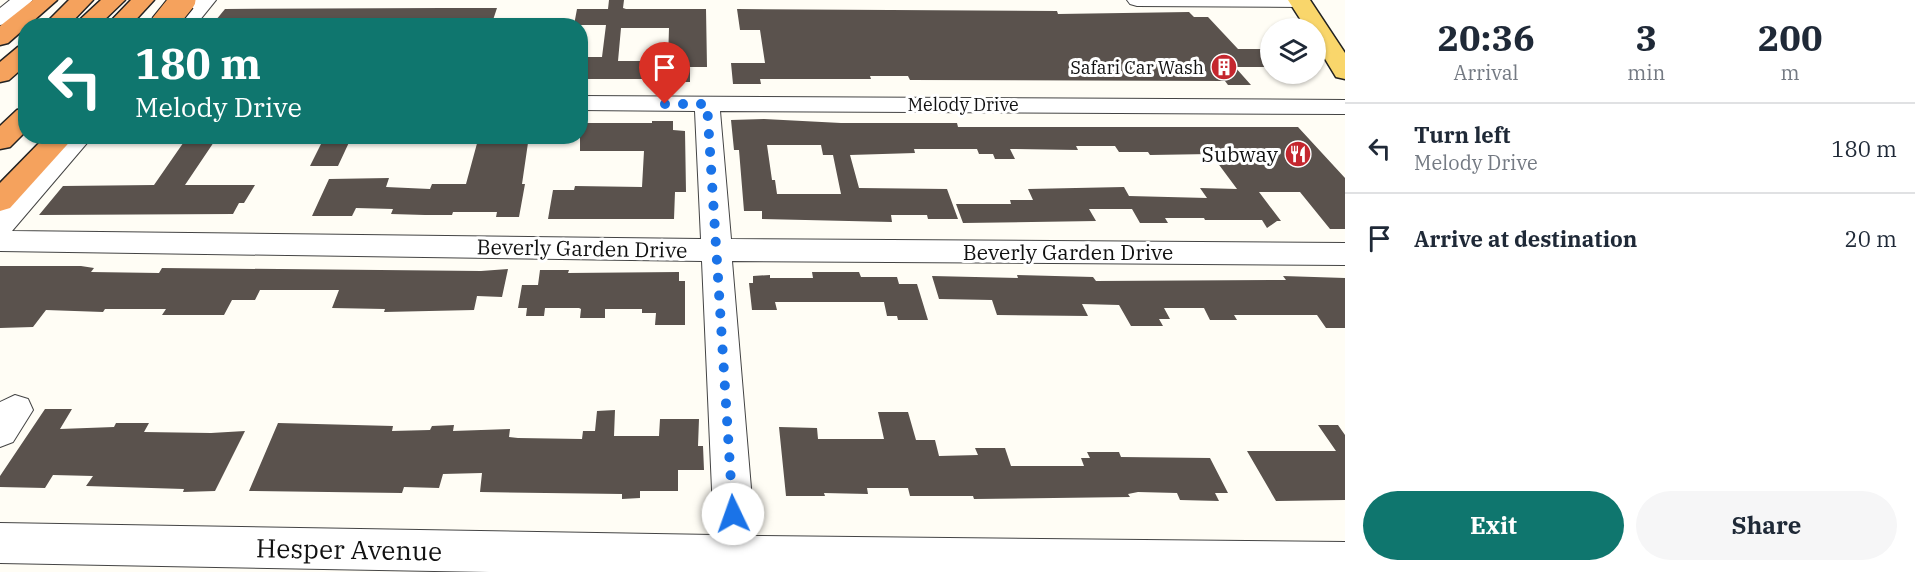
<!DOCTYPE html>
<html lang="en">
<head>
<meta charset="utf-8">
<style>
  :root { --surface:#fff; --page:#f6f6f7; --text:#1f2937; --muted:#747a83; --line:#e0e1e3; --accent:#0f766e }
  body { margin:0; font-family:"IBM Plex Serif",serif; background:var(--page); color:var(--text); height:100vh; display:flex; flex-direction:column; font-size:22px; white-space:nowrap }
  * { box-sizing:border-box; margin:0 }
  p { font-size:20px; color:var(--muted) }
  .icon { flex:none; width:33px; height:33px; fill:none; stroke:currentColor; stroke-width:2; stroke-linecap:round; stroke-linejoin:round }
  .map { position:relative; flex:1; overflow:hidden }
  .details { display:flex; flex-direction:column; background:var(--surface); width:570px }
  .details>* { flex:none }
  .banner { position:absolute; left:18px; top:18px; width:570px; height:126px; border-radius:24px; box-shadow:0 2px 4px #0004; background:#0f766e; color:#fff; overflow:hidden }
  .tools { position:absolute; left:1260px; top:18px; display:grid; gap:12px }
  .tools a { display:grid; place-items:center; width:66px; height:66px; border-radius:50%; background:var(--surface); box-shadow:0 2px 4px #0004; font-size:30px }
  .pin { position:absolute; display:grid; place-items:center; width:51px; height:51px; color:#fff; margin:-62px -26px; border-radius:50% 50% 50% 0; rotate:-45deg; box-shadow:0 0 6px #0007 }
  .pin .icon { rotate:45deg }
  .me { position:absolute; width:66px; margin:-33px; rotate:357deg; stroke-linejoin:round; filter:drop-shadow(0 0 4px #0008) }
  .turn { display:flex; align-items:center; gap:21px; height:126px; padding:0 18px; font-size:27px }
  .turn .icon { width:78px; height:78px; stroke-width:2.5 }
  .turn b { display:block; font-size:42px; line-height:51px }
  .eta { display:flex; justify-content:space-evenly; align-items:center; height:102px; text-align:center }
  .eta b { font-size:36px; font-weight:700; line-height:42px }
  .primary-button { display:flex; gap:12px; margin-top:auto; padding:12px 18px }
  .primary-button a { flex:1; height:69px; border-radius:36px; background:var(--accent); color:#fff; font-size:24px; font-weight:700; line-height:69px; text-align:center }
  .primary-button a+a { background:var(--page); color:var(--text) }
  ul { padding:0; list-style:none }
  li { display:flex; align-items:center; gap:18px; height:90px; padding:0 18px; border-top:2px solid var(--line) }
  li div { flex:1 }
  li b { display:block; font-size:22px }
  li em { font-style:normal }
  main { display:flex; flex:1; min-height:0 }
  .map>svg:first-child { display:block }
  .building { fill:#5a524d; fill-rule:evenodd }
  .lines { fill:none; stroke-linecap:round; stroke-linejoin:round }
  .minor-casing { stroke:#444; stroke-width:2 }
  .major-casing { stroke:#222; stroke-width:3 }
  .highway-casing { stroke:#222; stroke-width:3 }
  .minor { fill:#fff; fill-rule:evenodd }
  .major { fill:#f9d66b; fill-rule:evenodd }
  .highway { fill:#f5a25d; fill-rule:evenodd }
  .highway-bridge-casing { stroke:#222; stroke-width:27; stroke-linecap:butt }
  .highway-bridge { stroke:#f5a25d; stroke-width:25 }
  .route { stroke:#1a73e8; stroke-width:10; stroke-dasharray:0 18 }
  .labels { text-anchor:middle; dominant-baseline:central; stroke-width:6; stroke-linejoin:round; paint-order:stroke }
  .far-poi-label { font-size:18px; fill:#111; stroke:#fff; text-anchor:end }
  .far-street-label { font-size:18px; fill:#111; stroke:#fff }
  .poi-label { font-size:21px; fill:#111; stroke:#fff; text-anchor:end }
  .street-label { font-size:21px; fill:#111; stroke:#fff }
  .near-street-label { font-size:26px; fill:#111; stroke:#fff }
</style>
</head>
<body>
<main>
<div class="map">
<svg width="1345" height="572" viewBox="0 0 1345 572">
  <rect width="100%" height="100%" fill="#fffdf5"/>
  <g class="building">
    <path d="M609,0h15l-1,8 3,1h80l1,58h-17v15h-32v-3h-74l4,-22h14l4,-32h-32l3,-16h31zM621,28h48l-1,33h-50z"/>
    <polygon points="443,8 497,8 491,26 211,26 225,9"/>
    <polygon points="737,9 1057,11 1058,14 1189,12 1194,17 1208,17 1238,49 1261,49 1270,58 1270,67 1235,67 1251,85 1228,85 1225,81 910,80 908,76 870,76 871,79 760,79 761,84 733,84 731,63 765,63 760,30 740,30"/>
    <path d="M764,119l77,4h116l1,4h340l47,51v51h-15l-30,-37h-41l22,29h-4l-10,7 -5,-8h-57l-1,-2h-39l3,5h-28l-8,-14h-43l7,12 -133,2 -7,-19h55l-1,-4h23l-5,-11 96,-2 5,9 78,2 -7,-10 37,1 -26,-35 -61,1 -2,-3h-29l-4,-6h-39l2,4 -68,-1 5,10h-20l-2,-5h-14l-2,-5h-63l1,4 -65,2 9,33 88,1 11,30h-30l-1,-4h-36l1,7 -130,-3v-8h-18l-5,-61h-5l-3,-30zM767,145h54l2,10h10l8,39h-64l-2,-14h-3z"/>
    <polygon points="652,121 673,121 673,130 685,131 686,192 675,192 674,219 548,219 553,190 574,190 575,186 642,187 644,151 580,151 580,123 652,123"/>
    <polygon points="188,136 218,136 185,185 255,185 244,203 239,203 233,214 39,215 63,186 154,185"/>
    <polygon points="325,136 352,136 338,166 310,166"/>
    <polygon points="479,136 529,136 522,184 525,184 519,217 496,217 497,212 453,212 452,215 425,215 391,214 393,209 356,208 352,216 312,216 329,179 389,178 386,187 430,189 432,184 466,184"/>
    <polygon points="0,266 81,266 94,268 91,272 159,273 162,268 481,271 508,269 502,297 477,296 474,310 384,312 385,309 332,308 339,290 260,290 255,300 232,300 224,315 162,315 166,309 105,309 103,312 46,310 33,327 0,328"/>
    <polygon points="540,270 569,270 568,273 679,272 679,281 685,281 685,325 655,325 656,313 642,313 642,309 605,309 605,318 580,318 581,309 579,308 545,308 544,316 526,316 527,308 518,308 522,285 538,285"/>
    <polygon points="812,272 859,272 861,277 897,277 899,284 917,284 928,320 898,320 897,316 887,316 884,302 775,302 777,310 752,310 749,283 753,283 753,276 770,275 770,278 813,278"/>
    <polygon points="1017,275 1093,277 1096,281 1286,280 1283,276 1345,278 1345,328 1326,328 1317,315 1234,315 1237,320 1210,320 1204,308 1164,308 1170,319 1159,319 1163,326 1131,326 1119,305 1082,304 1088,316 997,315 992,300 939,299 932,276 1018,278"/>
    <polygon points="45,409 72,409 60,429 114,427 116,423 149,423 144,432 211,433 245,431 215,491 183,492 184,489 86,486 93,476 53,475 45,488 0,487 0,476"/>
    <polygon points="615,410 614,436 659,436 660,419 699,419 698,446 703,446 704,470 678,470 678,491 640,491 640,498 622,499 622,494 480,492 482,473 443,474 439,488 404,487 402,493 249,491 278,423 393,426 392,431 430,430 432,426 454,425 453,431 510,429 509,437 518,438 582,439 583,431 595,431 597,411"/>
    <polygon points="878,412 908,412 916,440 935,440 939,456 978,455 975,448 1005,448 1011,466 1084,466 1081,458 1090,458 1087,452 1119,452 1121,457 1210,458 1228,493 1215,493 1219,501 1180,500 1177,493 1138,492 1128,494 1130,497 974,499 973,496 910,496 908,488 867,488 868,494 824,493 825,496 786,496 779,427 817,428 818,439 884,439"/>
    <polygon points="1318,425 1338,425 1345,435 1345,500 1276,501 1247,451 1336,451"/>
  </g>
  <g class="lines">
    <defs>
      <g id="minor">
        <polygon points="10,0 33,0 8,24 0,25 0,8"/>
        <polygon points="195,0 216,0 195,26 173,26"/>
        <polygon points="1127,0 1310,0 1310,1 1307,5 1300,7 1137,6 1130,4"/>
        <polygon points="580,96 1345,100 1345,114 720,111 731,239 1345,243 1345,265 732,261 755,536 1345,542 1345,572 489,572 0,563 0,523 714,535 702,261 0,251 0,207 65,136 93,136 12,231 701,239 695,111 580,110"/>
        <polygon points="15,395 28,399 33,410 13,442 0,447 0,402"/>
      </g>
      <polygon id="major" points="1288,0 1310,0 1345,53 1345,79 1336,77 1316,44 1316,28 1306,28"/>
      <g id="highway">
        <polygon points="33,0 57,0 8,43 0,45 0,26"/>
        <polygon points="69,0 93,0 68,26 43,26"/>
        <polygon points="101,0 125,0 98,26 73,26"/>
        <polygon points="131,0 154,0 130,26 106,26"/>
        <polygon points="26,45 26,65 9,80 0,82 0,62 18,47"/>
        <polygon points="26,108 26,131 10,147 0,149 0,126 17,110"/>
        <polygon points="46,136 75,136 10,208 0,211 0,183"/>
      </g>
    </defs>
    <use href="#minor" class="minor-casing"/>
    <use href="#major" class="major-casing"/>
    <use href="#highway" class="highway-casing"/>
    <use href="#minor" class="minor"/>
    <use href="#major" class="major"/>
    <use href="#highway" class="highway"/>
    <defs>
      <polyline id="highway-bridge" points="162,26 183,0"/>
    </defs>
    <use href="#highway-bridge" class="highway-bridge-casing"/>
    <use href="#highway-bridge" class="highway-bridge"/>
  </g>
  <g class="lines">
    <polyline class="route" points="665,104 707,104 733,514"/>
  </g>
  <defs>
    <symbol id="building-disc" viewBox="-11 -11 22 22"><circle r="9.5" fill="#c4262e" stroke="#fff"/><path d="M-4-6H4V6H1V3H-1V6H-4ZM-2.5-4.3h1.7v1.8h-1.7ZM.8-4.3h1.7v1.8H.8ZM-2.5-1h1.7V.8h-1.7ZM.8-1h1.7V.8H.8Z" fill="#fff"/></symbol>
    <symbol id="restaurant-disc" viewBox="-11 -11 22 22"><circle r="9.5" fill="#c4262e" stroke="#fff"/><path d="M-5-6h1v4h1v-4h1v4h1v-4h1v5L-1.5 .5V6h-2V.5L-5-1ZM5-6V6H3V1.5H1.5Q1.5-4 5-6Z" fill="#fff"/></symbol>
  </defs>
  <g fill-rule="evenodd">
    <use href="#building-disc" x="1209" y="52" width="30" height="30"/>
    <use href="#restaurant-disc" x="1283" y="139" width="30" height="30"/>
  </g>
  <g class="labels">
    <g class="far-poi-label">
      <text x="1204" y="67">Safari Car Wash</text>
    </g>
    <g class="far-street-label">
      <text x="963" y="104">Melody Drive</text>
    </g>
    <g class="poi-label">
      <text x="1278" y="154">Subway</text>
    </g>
    <g class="street-label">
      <text transform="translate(582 248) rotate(1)">Beverly Garden Drive</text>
      <text x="1068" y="252">Beverly Garden Drive</text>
    </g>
    <g class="near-street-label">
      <text transform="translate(349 549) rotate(1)">Hesper Avenue</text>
    </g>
  </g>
</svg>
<div class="tools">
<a><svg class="icon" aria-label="layers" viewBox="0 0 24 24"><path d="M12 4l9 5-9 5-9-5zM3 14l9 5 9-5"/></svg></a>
</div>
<div class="pin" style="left:665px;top:104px;background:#d93025"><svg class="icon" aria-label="arrive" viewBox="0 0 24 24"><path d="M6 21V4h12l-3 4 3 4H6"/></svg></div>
<svg class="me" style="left:733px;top:514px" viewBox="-20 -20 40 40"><circle r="19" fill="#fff"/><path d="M0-13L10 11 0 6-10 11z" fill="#1a73e8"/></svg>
<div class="banner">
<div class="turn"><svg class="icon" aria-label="left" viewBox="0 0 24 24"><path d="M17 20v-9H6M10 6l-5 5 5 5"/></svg><div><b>180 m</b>Melody Drive</div></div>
</div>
</div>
<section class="details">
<div class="eta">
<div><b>20:36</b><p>Arrival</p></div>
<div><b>3</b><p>min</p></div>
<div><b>200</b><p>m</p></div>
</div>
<ul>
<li><svg class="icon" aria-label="left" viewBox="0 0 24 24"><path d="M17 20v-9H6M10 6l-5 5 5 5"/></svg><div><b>Turn left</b><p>Melody Drive</p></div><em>180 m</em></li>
<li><svg class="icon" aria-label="arrive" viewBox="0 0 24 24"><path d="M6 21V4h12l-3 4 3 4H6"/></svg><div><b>Arrive at destination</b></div><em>20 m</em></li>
</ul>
<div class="primary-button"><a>Exit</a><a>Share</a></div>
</section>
</main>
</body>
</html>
